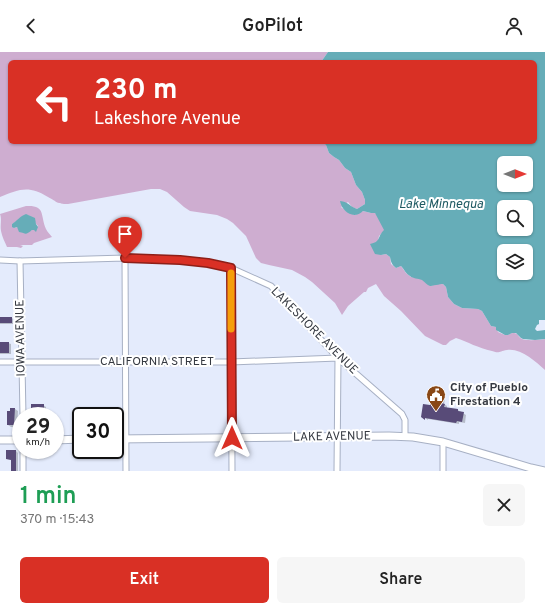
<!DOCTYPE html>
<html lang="en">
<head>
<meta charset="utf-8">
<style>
  :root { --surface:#fff; --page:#f6f6f6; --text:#222; --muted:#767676; --accent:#d93025 }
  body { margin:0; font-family:Overpass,sans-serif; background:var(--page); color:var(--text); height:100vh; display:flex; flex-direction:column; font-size:15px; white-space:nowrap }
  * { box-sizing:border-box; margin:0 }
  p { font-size:13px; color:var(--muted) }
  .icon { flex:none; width:22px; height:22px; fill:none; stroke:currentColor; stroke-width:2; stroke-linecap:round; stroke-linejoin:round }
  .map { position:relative; height:419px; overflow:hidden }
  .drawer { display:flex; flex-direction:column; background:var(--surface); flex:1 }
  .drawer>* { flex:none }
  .top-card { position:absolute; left:8px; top:8px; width:529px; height:84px; border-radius:6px; box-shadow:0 1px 3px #0004; background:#d93025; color:#fff; overflow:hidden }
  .needle { width:26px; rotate:90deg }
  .tools { position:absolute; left:497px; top:104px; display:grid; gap:8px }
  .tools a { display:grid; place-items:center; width:36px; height:36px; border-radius:6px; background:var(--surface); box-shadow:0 1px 3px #0004; font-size:20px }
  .speed { position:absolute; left:12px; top:355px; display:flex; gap:8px; font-size:20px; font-weight:700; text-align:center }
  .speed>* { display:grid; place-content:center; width:52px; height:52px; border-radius:50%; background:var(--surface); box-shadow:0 1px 3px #0004; line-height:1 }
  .speed small { font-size:10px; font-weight:400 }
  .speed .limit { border:2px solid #111; border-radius:6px; background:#fff; color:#111 }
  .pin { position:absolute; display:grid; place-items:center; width:34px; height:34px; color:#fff; margin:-41px -17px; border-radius:50% 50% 50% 0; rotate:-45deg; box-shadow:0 0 4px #0007 }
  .pin .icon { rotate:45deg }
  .me { position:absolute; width:44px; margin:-22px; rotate:0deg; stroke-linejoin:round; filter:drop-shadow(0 0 3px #0008) }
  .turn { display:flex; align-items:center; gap:14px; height:84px; padding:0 20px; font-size:18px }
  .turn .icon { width:52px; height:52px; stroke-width:2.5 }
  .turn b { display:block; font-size:28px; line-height:34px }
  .round { display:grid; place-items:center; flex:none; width:42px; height:42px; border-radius:6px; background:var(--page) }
  .headline { display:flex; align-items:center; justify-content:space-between; height:68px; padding:0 20px }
  h1 { font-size:24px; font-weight:600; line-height:30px; color:#1e9e55 }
  .action { display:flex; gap:8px; margin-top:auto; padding:8px 20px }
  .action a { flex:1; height:46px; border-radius:6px; background:var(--accent); color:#fff; font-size:16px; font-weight:600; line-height:46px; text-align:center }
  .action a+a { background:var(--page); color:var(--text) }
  header { display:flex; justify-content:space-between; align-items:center; height:52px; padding:0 20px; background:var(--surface); font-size:18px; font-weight:600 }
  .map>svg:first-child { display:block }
  .green { fill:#ceadd0; fill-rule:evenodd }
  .water { fill:#66adb8; fill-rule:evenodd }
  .shadow { fill:#0003 }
  .building { fill:#584b78 }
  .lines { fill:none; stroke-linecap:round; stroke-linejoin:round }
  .street-casing { stroke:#a7b0c4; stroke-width:7 }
  .secondary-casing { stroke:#a7b0c4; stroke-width:9 }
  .street { stroke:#fff; stroke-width:5 }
  .secondary { stroke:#fff; stroke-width:7 }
  .route-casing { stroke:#8d1f18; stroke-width:10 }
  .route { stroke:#d93025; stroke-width:7 }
  .slow { stroke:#f59e0b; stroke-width:7 }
  .labels { text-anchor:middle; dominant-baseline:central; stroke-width:4; stroke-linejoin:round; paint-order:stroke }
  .street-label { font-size:12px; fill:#353941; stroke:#fff }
  .poi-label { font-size:12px; font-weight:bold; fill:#353941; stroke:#fff; text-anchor:start }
  .water-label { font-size:13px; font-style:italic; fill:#1f5a63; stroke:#fff }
</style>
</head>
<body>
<header><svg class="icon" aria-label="back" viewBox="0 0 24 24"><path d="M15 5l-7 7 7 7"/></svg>GoPilot<svg class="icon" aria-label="person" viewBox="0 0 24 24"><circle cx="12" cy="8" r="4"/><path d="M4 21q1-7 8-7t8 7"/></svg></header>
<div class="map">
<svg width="545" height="419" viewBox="0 0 545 419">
  <rect width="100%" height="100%" fill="#e4ebfc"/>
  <g class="green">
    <path d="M0,0h328l-7,10h-311v80h312l4,3 3,8 5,4 5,3 6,8 6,4 5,13 6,7 3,8v4l-8,5 -5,-2 -4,-5 -7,5 5,4 9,4 8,-4 8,2h4l2,2 8,15 -6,6 -1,5 -3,2 6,12 5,-1 4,3 1,7 5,4 5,-2 5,7 5,4 9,1 11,8 5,-2h7l3,3 2,10 6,7 8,4 16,1 4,2 9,15 5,1 2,5c3,1 6,3 9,3 4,-1 3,-2 7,-2 4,0 4,4 8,6 5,2 17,1 23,0v31c-10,-9 -24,-22 -38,-20 -8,1 -7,4 -15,1 -14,-3 -24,-9 -36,-13l-6,3 -4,4h-3l-18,-9 -24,-25 -17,-15 -8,-12 -8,4 -2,4h-2l-16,14 -6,9 -7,-12 -23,-21 -7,-5 -13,-7 -23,-5 -8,-2 -5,-5 -10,-22 -13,-13 -6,-4 -10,-4 -27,-4 -6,-4 -17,-15 -7,-3h-9l-83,15c-12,0 -10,-2 -20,-7 -19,-12 -29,-8 -48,0z"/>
    <path d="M26,154c20,-1 14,9 20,23 1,3 4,5 6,8l-18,6 -2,2h-12l3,1 -2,2 -4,-1h-10c-2,-5 -5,-10 -6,-16 -1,-6 1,-12 -1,-17zM28,163c6,3 6,7 10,11l-4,4h-2l-2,1 -11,-1 -2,-3 -3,1 -2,-4z"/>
  </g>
  <g class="water">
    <path d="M328,0h217v268h-6v4l-2,1 -2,4 2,2 8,-1v9l-10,1 -12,-1 -2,-1 -5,-5h-4l-4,2h-3l-9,-5v-3l-5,-1 -9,-15 -4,-2 -16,-1 -8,-4 -6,-7 -2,-10 -3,-3c-3,0 -11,2 -13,2 -3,-1 -5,-4 -8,-6 -4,-2 -9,-1 -12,-4 -4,-2 -6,-7 -9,-10l-5,2c-4,-3 -5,-6 -6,-11l-4,-3 -5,1 -6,-1 -5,-10c11,-2 7,-7 14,-14l-9,-17h-4l-8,-2c-9,9 -21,1 -23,-10 9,1 9,5 17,8l8,-5v-4l-3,-8 -6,-7 -5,-13 -6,-4 -6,-8 -5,-3 -5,-4 -3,-8 -4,-3h213v-80h-214zM504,111h22v22h-22zM504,155h22v22h-22zM504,199h22v22h-22z"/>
    <path d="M26,162l9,4 1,6 2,3 -2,5 -2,-2h-2c-7,6 -6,3 -13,2l-2,-5 -3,1 -2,-1v-3c5,-3 8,-8 14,-10z"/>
  </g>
  <g class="shadow">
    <polygon points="0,266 12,266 13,267 13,272 0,272"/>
    <polygon points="0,291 8,291 11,292 11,302 0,302"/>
    <polygon points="442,345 445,347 444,352 447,354 447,357 458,358 466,363 465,371 459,370 459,372 428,367 428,368 422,364 430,354"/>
    <polygon points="43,353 46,355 46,363 35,363 32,362"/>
    <polygon points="15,357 18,359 17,375 11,375 8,373"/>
    <polygon points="16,399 18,401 18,419 12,419 12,408 7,407"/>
  </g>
  <g class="building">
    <rect x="0" y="265" width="12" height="6"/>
    <rect x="0" y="290" width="9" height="11"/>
    <polygon points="431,343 442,344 441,351 445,352 444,355 458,357 458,359 464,360 462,370 457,369 456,371 425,366 425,368 421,365 423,352 430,353"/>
    <rect x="31" y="352" width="13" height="10"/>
    <polygon points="10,356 15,356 14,373 7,373 7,359 10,359"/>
    <polygon points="6,398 16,398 16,419 11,419 11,408 6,407"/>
  </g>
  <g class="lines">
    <defs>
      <g id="street">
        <polyline points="125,206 126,419"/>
        <polyline points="0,208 20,209 125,206 180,208 208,211 231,216 271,234 338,306 402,362 405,368 405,385"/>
        <polyline points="20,209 23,364"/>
        <polyline points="231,216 232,419"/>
        <polyline points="0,310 231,310 338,306 337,419"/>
        <polyline points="443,390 443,419"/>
        <polyline points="23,398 23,419"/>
      </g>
      <g id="secondary">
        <polyline points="115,387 389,384 413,385 443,390 531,416 545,419"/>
        <polyline points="0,388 21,388"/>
        <polyline points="55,388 81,387"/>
      </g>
    </defs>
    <use href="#street" class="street-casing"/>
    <use href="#secondary" class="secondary-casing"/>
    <use href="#street" class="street"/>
    <use href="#secondary" class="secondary"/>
  </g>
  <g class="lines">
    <defs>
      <polyline id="route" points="125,206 180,208 208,211 231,216 232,386"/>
    </defs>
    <use href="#route" class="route-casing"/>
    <use href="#route" class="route"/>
    <polyline class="slow" points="231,221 231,277"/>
  </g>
  <defs>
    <symbol id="civic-pin" viewBox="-11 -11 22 30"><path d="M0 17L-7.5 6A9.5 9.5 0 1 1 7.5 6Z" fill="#894715" stroke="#fff"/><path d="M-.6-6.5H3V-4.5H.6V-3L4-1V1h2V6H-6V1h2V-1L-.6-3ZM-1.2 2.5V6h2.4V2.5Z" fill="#fff"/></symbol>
  </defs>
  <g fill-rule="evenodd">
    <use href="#civic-pin" x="425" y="332" width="22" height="30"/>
  </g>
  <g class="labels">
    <g class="street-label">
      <text transform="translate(314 279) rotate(45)">LAKESHORE AVENUE</text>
      <text transform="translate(21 286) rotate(-91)">IOWA AVENUE</text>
      <text x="157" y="310">CALIFORNIA STREET</text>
      <text transform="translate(332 385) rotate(-1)">LAKE AVENUE</text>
    </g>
    <g class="poi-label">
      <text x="450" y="336">City of Pueblo<tspan x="450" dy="14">Firestation 4</tspan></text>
    </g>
    <g class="water-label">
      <text x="441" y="153">Lake Minnequa</text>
    </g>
  </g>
</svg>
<div class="tools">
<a><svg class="needle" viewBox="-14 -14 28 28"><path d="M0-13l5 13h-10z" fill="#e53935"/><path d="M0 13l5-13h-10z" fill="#767676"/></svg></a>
<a><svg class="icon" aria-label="search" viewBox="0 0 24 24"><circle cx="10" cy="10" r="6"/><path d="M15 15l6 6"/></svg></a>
<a><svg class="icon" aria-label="layers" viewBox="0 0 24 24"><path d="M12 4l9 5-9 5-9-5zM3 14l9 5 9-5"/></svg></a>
</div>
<div class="speed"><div>29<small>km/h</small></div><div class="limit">30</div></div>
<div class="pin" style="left:125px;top:206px;background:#d93025"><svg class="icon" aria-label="arrive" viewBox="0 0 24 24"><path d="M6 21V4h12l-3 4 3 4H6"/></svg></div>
<svg class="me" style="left:232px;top:386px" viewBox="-20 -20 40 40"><path d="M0-17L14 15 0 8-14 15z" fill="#d93025" stroke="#fff" stroke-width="4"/></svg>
<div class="top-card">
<div class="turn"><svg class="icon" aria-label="left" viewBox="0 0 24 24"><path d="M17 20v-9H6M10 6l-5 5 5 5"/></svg><div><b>230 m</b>Lakeshore Avenue</div></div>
</div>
</div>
<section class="drawer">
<div class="headline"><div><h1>1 min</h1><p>370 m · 15:43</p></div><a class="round"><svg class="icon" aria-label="close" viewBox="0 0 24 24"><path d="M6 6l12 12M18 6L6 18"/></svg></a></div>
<div class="action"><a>Exit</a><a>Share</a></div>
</section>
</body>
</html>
